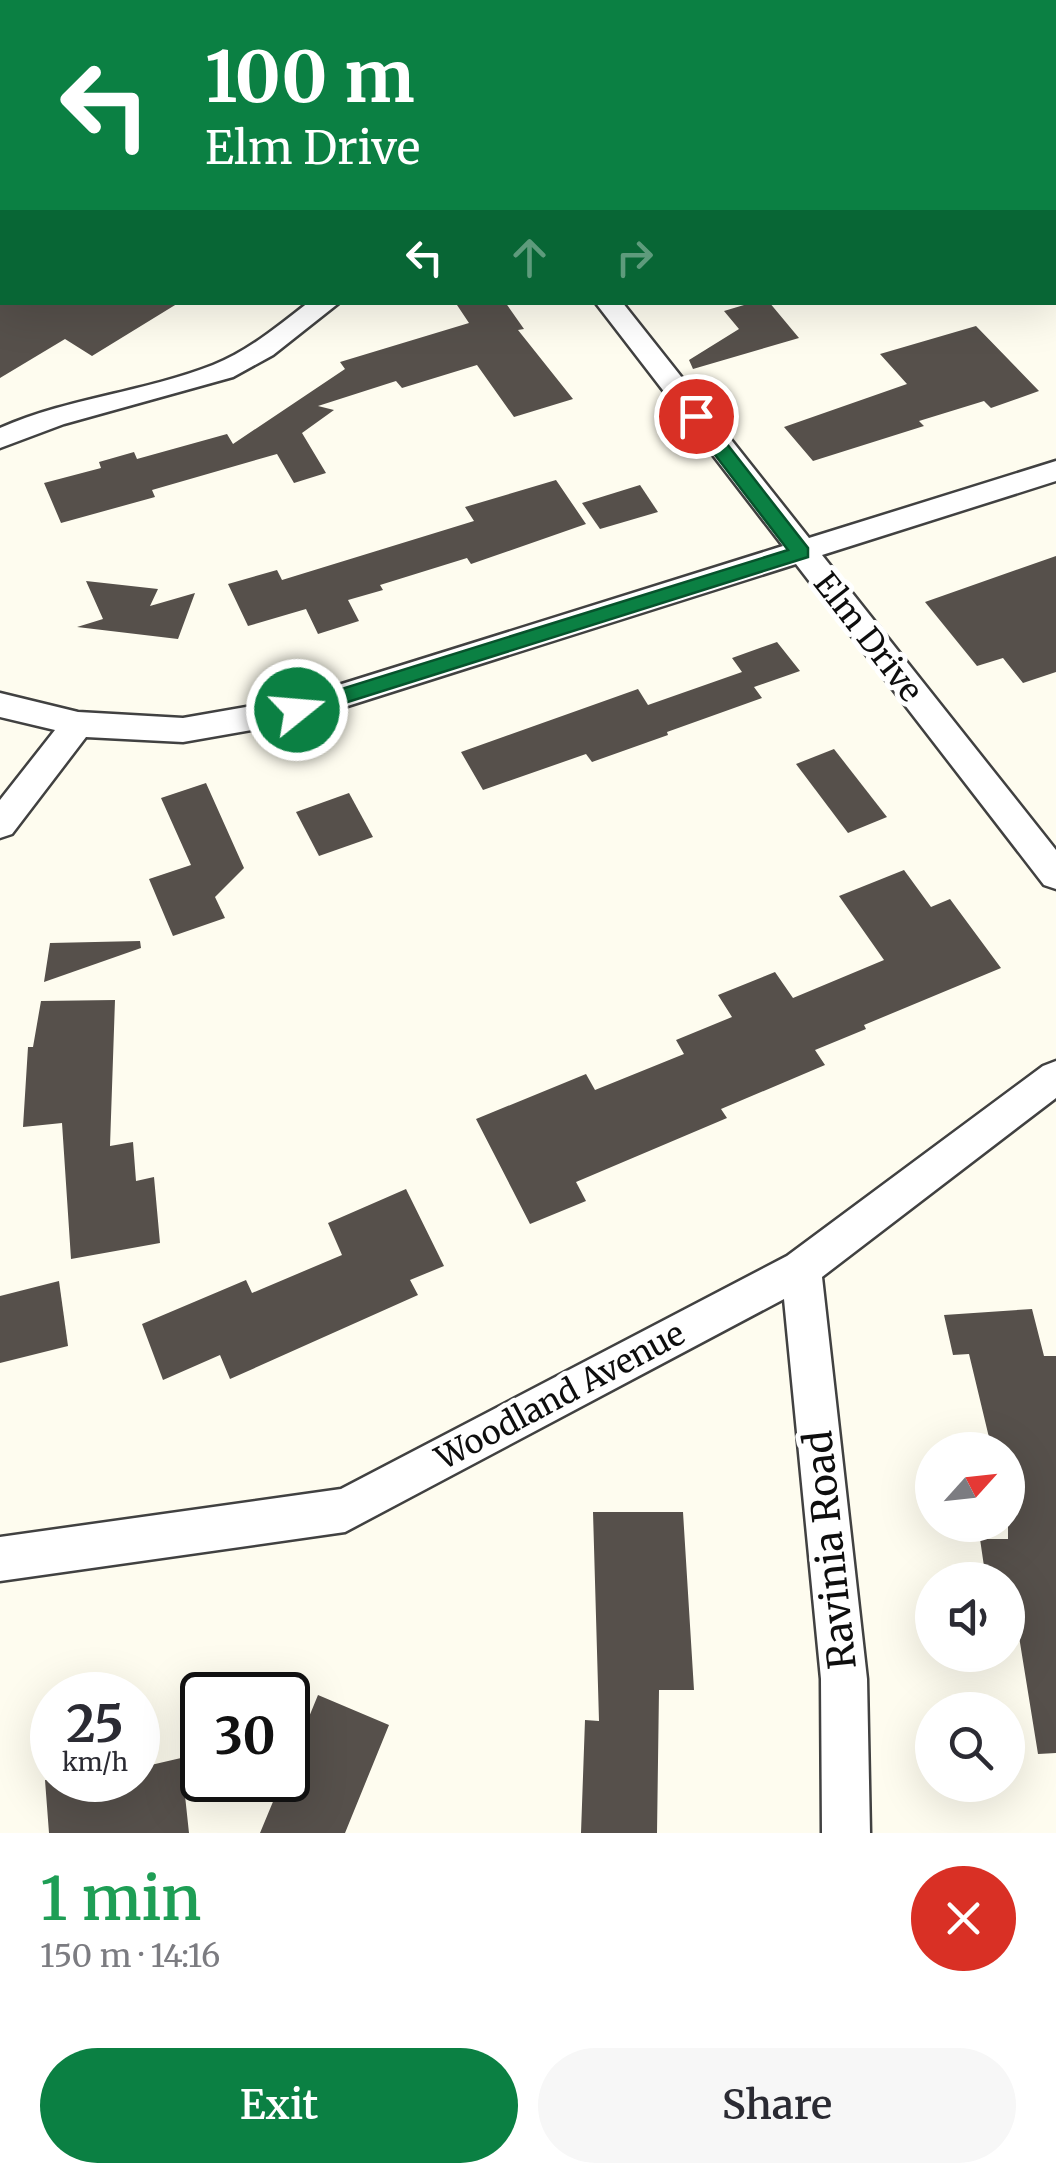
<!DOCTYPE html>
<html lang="en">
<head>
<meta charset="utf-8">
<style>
  :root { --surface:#fff; --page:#f7f7f7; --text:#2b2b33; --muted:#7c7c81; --accent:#0b8043 }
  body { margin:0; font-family:Merriweather,serif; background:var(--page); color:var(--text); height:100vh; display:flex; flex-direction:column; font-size:38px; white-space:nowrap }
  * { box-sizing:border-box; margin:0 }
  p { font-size:32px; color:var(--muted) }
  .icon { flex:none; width:55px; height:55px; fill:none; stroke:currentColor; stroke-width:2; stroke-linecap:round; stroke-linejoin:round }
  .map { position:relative; height:1833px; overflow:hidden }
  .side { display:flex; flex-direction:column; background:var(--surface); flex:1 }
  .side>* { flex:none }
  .banner { position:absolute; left:0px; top:0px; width:1058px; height:305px; box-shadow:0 10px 40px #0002; background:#0b8043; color:#fff; overflow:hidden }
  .needle { width:65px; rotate:63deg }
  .tools { position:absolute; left:915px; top:1432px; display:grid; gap:20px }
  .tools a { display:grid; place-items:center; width:110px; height:110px; border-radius:50%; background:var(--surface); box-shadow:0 10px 40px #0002; font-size:50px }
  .speed { position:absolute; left:30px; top:1672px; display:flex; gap:20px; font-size:50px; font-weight:700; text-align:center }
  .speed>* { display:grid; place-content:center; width:130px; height:130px; border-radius:50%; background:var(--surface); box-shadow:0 10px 40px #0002; line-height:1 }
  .speed small { font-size:25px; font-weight:400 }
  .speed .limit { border:5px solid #111; border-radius:15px; background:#fff; color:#111 }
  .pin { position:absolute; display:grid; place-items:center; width:85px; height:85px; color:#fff; margin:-42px; border:5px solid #fff; border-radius:50%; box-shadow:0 2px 10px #0007 }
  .me { position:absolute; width:110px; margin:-55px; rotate:73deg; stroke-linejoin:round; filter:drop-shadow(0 0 8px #0008) }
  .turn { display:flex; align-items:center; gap:35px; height:210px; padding:0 40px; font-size:45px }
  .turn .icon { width:130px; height:130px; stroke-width:2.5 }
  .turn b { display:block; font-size:70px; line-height:85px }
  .lanes { display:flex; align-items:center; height:95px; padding:0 40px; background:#0003; justify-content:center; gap:50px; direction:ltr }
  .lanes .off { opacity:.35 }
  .round { display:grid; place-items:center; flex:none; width:105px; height:105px; border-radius:52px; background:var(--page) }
  .head { display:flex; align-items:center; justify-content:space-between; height:170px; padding:0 40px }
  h1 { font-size:60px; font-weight:600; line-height:75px; color:#1e9e55 }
  .button { display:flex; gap:20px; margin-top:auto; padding:20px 40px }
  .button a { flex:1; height:115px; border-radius:60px; background:var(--accent); color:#fff; font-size:40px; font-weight:600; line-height:115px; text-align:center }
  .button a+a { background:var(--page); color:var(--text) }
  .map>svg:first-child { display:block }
  .building { fill:#56504b }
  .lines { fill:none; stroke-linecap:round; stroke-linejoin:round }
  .street-casing { stroke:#414141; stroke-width:5 }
  .secondary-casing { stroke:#303030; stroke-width:5 }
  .primary-casing { stroke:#1f1f1f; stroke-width:5 }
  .street { fill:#fff; fill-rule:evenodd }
  .secondary { fill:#faf7ae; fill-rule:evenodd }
  .primary { fill:#f0d96d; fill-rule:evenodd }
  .route { fill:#0b8043; stroke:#07532c; stroke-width:2.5 }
  .labels { text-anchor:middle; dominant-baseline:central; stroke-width:10; stroke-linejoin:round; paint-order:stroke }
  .street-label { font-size:32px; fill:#0e0e0e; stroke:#fff }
  .near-street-label { font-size:38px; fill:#0e0e0e; stroke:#fff }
</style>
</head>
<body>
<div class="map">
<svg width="1056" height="1833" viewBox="0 0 1056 1833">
  <rect width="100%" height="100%" fill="#fefcef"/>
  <g class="building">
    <polygon points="0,302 180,302 92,356 65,339 0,378"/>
    <polygon points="455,302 505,302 524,329 518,330 573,399 514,417 477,365 402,388 396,381 318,406 334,410 302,433 326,473 294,483 277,454 152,490 155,497 61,523 44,483 101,468 99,462 134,452 137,459 227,434 233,444 345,369 340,362 469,323"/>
    <polygon points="754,302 769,302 799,338 693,369 689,360 739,329 724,311"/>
    <polygon points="976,326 1039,391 991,408 984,401 919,421 924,426 813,461 784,427 907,384 880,354"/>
    <polygon points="556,480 586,524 471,564 467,558 380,585 383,590 348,600 359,621 318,634 306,609 248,626 228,584 277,570 282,580 474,521 465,507"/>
    <polygon points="640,485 658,512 600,529 582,503"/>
    <polygon points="1056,556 1056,672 1023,683 1003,658 977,666 925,602"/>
    <polygon points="86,581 158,589 150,606 195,593 178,639 77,627 103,619"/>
    <polygon points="777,642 800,671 754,687 762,698 667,732 668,735 592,762 586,754 483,790 461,752 638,689 648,705 742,672 732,658"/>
    <polygon points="834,749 887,817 848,833 796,764"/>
    <polygon points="206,783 244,868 215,897 225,918 173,936 149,879 191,865 161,798"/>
    <polygon points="349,793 373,837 319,856 296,812"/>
    <polygon points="904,870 931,907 950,899 1001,968 864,1025 866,1029 815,1050 825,1065 721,1109 727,1118 576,1182 586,1201 530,1224 476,1119 586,1074 595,1090 684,1054 676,1040 732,1017 718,995 775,972 793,998 884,960 839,896"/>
    <polygon points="140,941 141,948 44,982 50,943"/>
    <polygon points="115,1000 110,1146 133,1142 136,1181 154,1177 160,1243 71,1259 62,1123 23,1127 28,1047 33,1047 41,1001"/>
    <polygon points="406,1189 444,1266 410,1280 418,1295 230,1379 220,1355 163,1380 142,1324 246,1280 252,1293 342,1255 328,1223"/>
    <polygon points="59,1281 68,1346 0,1363 0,1296"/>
    <polygon points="1032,1309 1044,1356 1056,1356 1056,1753 1038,1754 1010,1581 986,1580 980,1539 1008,1539 1008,1450 992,1450 969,1354 953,1355 944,1315"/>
    <polygon points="593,1512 683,1512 694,1690 659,1690 657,1833 581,1833 585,1720 599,1721"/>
    <polygon points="318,1695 389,1725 345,1833 260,1833 282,1780 288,1780 288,1768"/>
    <polygon points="181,1758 189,1833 49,1833 45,1780 138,1780 138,1768"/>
  </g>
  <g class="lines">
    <defs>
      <g id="street">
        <rect x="522" y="0" width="22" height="2"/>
        <path d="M309,302h31l-67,53 -40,22 -169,47 -64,24v-20c68,-30 144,-36 213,-63 36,-14 66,-40 96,-63z"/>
        <polygon points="595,302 622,302 809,538 1056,461 1056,481 822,555 1056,850 1056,889 1044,885 796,564 297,722 183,742 86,737 12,834 0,838 0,800 55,730 0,717 0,693 78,712 183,718 297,698 783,546"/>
        <polygon points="1056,1061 1056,1098 822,1277 867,1679 870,1833 822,1833 821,1679 784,1299 345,1532 0,1581 0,1537 341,1489 787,1256 1043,1066"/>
      </g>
      <g id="secondary">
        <polygon points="915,0 948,0 950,2 917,2"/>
        <rect x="1055" y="100" width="1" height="21"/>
      </g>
      <polygon id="primary" points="2,34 2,57 0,58 0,35"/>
    </defs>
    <use href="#street" class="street-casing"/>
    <use href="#secondary" class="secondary-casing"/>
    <use href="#primary" class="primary-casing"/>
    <use href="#street" class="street"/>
    <use href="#secondary" class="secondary"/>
    <use href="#primary" class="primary"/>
  </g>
  <polygon class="route" points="696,411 702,412 808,548 808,557 297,718 290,716 287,710 290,705 788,550 689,421 687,416"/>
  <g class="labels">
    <g class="street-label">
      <text transform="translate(868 637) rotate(52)">Elm Drive</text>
      <text transform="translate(560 1396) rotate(-28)">Woodland Avenue</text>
    </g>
    <g class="near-street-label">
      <text transform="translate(830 1550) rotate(-96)">Ravinia Road</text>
    </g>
  </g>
</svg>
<div class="tools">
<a><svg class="needle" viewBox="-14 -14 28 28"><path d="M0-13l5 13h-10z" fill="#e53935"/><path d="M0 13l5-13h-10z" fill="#7c7c81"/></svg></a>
<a><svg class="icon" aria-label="sound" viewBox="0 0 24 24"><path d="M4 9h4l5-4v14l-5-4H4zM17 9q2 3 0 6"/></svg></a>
<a><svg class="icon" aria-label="search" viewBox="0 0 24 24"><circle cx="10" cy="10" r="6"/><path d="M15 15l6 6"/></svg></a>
</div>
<div class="speed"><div>25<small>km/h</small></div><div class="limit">30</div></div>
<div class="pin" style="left:696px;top:416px;background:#d93025"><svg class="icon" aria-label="arrive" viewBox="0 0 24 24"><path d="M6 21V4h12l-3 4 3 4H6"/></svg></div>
<svg class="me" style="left:297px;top:710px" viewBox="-20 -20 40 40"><circle r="17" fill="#0b8043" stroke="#fff" stroke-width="3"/><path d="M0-11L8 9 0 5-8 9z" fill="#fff"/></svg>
<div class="banner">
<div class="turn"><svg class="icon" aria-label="left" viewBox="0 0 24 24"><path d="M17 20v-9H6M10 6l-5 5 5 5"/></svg><div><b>100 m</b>Elm Drive</div></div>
<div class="lanes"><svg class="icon" aria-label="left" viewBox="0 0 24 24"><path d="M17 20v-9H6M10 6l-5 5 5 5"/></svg><svg class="icon off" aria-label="ahead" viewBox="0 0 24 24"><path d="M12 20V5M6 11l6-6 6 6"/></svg><svg class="icon off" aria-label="right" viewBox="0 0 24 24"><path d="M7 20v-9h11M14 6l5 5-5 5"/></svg></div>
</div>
</div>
<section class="side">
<div class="head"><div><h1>1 min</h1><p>150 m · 14:16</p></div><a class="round" style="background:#d93025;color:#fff"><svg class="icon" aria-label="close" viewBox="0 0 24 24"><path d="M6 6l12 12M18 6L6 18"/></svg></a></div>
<div class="button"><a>Exit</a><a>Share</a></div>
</section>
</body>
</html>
